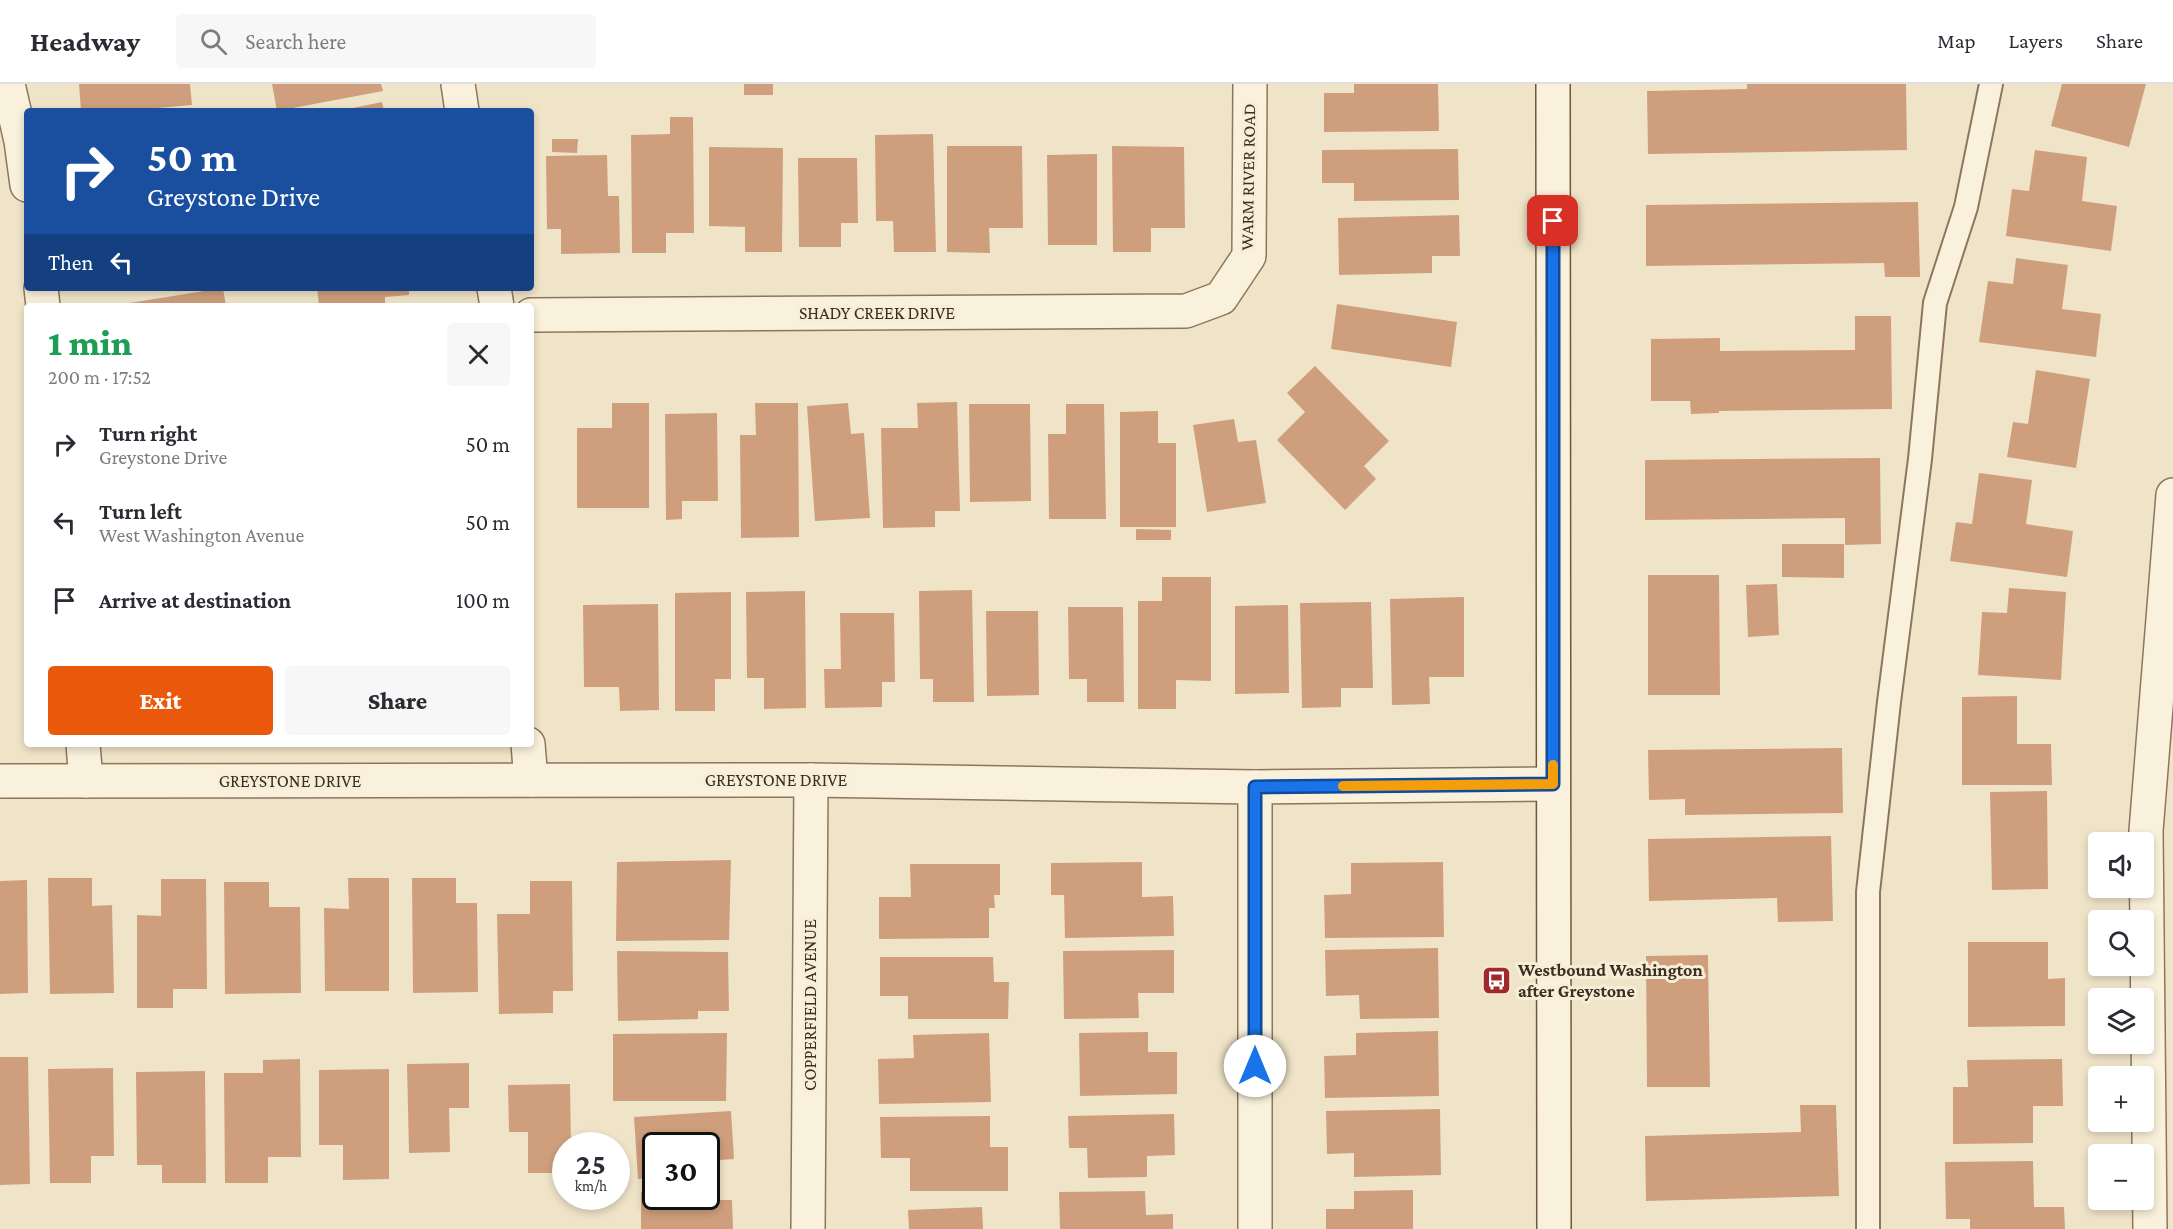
<!DOCTYPE html>
<html lang="en">
<head>
<meta charset="utf-8">
<style>
  :root { --surface:#fff; --page:#f7f7f7; --text:#2b2b33; --muted:#7c7c81; --line:#e1e1e2; --accent:#ea580c }
  body { margin:0; font-family:"Crimson Pro",serif; background:var(--page); color:var(--text); height:100vh; display:flex; flex-direction:column; font-size:22px; white-space:nowrap }
  * { box-sizing:border-box; margin:0 }
  p { font-size:20px; color:var(--muted) }
  .icon { flex:none; width:33px; height:33px; fill:none; stroke:currentColor; stroke-width:2; stroke-linecap:round; stroke-linejoin:round }
  .map { position:relative; flex:1; overflow:hidden }
  .sheet { position:absolute; left:24px; top:219px; width:510px; height:444px; display:flex; flex-direction:column; background:var(--surface); border-radius:6px; box-shadow:0 3px 9px #0003 }
  .sheet>* { flex:none }
  .banner { position:absolute; left:24px; top:24px; width:510px; height:183px; border-radius:6px; box-shadow:0 3px 9px #0003; background:#1a4fa0; color:#fff; overflow:hidden }
  .buttons { position:absolute; left:2088px; top:748px; display:grid; gap:12px }
  .buttons a { display:grid; place-items:center; width:66px; height:66px; border-radius:6px; background:var(--surface); box-shadow:0 3px 9px #0003; font-size:30px }
  .speed { position:absolute; left:552px; top:1048px; display:flex; gap:12px; font-size:30px; font-weight:700; text-align:center }
  .speed>* { display:grid; place-content:center; width:78px; height:78px; border-radius:50%; background:var(--surface); box-shadow:0 3px 9px #0003; line-height:1 }
  .speed small { font-size:15px; font-weight:400 }
  .speed .limit { border:3px solid #111; border-radius:9px; background:#fff; color:#111 }
  .pin { position:absolute; display:grid; place-items:center; width:51px; height:51px; color:#fff; margin:-26px; border-radius:12px; box-shadow:0 3px 9px #0006 }
  .me { position:absolute; width:66px; margin:-33px; rotate:0deg; stroke-linejoin:round; filter:drop-shadow(0 0 4px #0008) }
  .turn { display:flex; align-items:center; gap:21px; height:126px; padding:0 24px; font-size:27px }
  .turn .icon { width:78px; height:78px; stroke-width:2.5 }
  .turn b { display:block; font-size:42px; line-height:51px }
  .then { display:flex; align-items:center; height:57px; padding:0 24px; background:#0003; gap:12px; font-size:22px }
  .round { display:grid; place-items:center; flex:none; width:63px; height:63px; border-radius:6px; background:var(--page) }
  .summary { display:flex; align-items:center; justify-content:space-between; height:102px; padding:0 24px }
  h1 { font-size:36px; font-weight:800; line-height:45px; color:#1e9e55 }
  .primary-button { display:flex; gap:12px; margin-top:auto; padding:12px 24px }
  .primary-button a { flex:1; height:69px; border-radius:6px; background:var(--accent); color:#fff; font-size:24px; font-weight:800; line-height:69px; text-align:center }
  .primary-button a+a { background:var(--page); color:var(--text) }
  ul { padding:0; list-style:none }
  li { display:flex; align-items:center; gap:18px; height:78px; padding:0 24px }
  li div { flex:1 }
  li b { display:block; font-size:22px }
  li em { font-style:normal }
  header { display:flex; align-items:center; gap:36px; box-sizing:border-box; height:84px; padding:0 30px; background:var(--surface); border-bottom:2px solid var(--line) }
  header strong { font-size:28px }
  nav { display:flex; gap:33px; margin-inline-start:auto; font-size:21px }
  .search { width:420px; height:54px; background:var(--page); display:flex; align-items:center; gap:15px; box-sizing:border-box; padding:0 21px; border-radius:6px; color:var(--muted); font-size:22px }
  .map>svg:first-child { display:block }
  .building { fill:#cf9f7d }
  .lines { fill:none; stroke-linecap:round; stroke-linejoin:round }
  .service-casing { stroke:#8d765c; stroke-width:26 }
  .minor-casing { stroke:#8d765c; stroke-width:36 }
  .secondary-casing { stroke:#6f573f; stroke-width:36 }
  .service { stroke:#faf1dc; stroke-width:22 }
  .minor { stroke:#faf1dc; stroke-width:33 }
  .secondary { stroke:#faf1dc; stroke-width:33 }
  .route-casing { stroke:#114b97; stroke-width:15 }
  .route { stroke:#1a73e8; stroke-width:10 }
  .slow { stroke:#f59e0b; stroke-width:10 }
  .labels { text-anchor:middle; dominant-baseline:central; stroke-width:6; stroke-linejoin:round; paint-order:stroke }
  .street-label { font-size:18px; fill:#3d2e20; stroke:#f7eed8 }
  .poi-label { font-size:18px; font-weight:bold; fill:#3d2e20; stroke:#f7eed8; text-anchor:start }
</style>
</head>
<body>
<header>
<strong>Headway</strong>
<div class="search"><svg class="icon" aria-label="search" viewBox="0 0 24 24"><circle cx="10" cy="10" r="6"/><path d="M15 15l6 6"/></svg>Search here</div>
<nav><a>Map</a><a>Layers</a><a>Share</a></nav>
</header>
<div class="map">
<svg width="2173" height="1145" viewBox="0 0 2173 1145">
  <rect width="100%" height="100%" fill="#f0e4c8"/>
  <g class="building">
    <polygon points="79,0 190,0 192,21 124,27 81,27"/>
    <polygon points="272,0 381,0 383,7 277,27"/>
    <rect x="744" y="0" width="29" height="11"/>
    <polygon points="1354,0 1438,0 1439,47 1324,48 1324,9 1354,9"/>
    <polygon points="1747,0 1906,0 1907,66 1648,70 1647,7 1747,5"/>
    <polygon points="2062,0 2146,0 2129,63 2051,42"/>
    <polygon points="382,18 384,27 343,27 343,26"/>
    <polygon points="670,33 693,33 694,149 666,149 666,169 632,169 631,51 670,50"/>
    <polygon points="933,50 936,168 894,168 893,137 876,137 875,51"/>
    <polygon points="552,55 578,55 577,69 552,68"/>
    <polygon points="947,62 1022,62 1023,144 989,144 990,169 947,168"/>
    <polygon points="1112,62 1184,63 1185,144 1151,144 1151,168 1113,168"/>
    <polygon points="709,63 783,64 782,168 745,168 745,143 709,142"/>
    <polygon points="1458,65 1459,116 1354,117 1354,99 1322,99 1322,66"/>
    <polygon points="2035,66 2087,73 2082,117 2117,122 2111,167 2006,152 2012,105 2029,107"/>
    <polygon points="1097,70 1097,161 1048,161 1047,71"/>
    <polygon points="607,71 608,112 619,112 620,169 561,170 561,145 547,145 546,72"/>
    <polygon points="798,74 857,74 858,139 841,139 841,163 799,163"/>
    <polygon points="1918,118 1920,193 1885,193 1884,179 1646,182 1646,121"/>
    <polygon points="1459,131 1460,172 1432,172 1432,189 1339,191 1338,134"/>
    <polygon points="2016,174 2068,181 2062,225 2101,230 2096,273 1979,258 1988,197 2013,200"/>
    <polygon points="223,204 226,222 117,222 117,221"/>
    <polygon points="317,204 409,204 409,211 385,213 385,222 319,222"/>
    <polygon points="1337,220 1457,238 1451,283 1331,265"/>
    <polygon points="1855,232 1891,232 1892,325 1719,327 1719,329 1691,330 1690,317 1651,317 1651,255 1720,254 1720,267 1855,266"/>
    <polygon points="1315,282 1389,357 1364,382 1376,395 1345,426 1277,356 1305,328 1287,309"/>
    <polygon points="2036,286 2090,295 2076,384 2007,373 2013,338 2028,340"/>
    <polygon points="957,318 960,427 935,427 935,443 883,444 881,344 918,344 917,319"/>
    <polygon points="612,319 649,319 649,424 577,424 577,344 612,344"/>
    <polygon points="755,319 798,319 799,453 741,454 740,351 756,351"/>
    <polygon points="848,319 851,350 864,349 870,434 815,437 807,322"/>
    <polygon points="969,320 1030,320 1031,417 970,418"/>
    <polygon points="1066,320 1104,320 1106,435 1049,435 1048,350 1066,350"/>
    <polygon points="1158,327 1158,359 1176,359 1176,443 1120,443 1120,328"/>
    <polygon points="717,329 718,417 682,417 682,435 666,436 665,330"/>
    <polygon points="1234,335 1238,358 1256,356 1266,419 1207,428 1193,341"/>
    <polygon points="1880,374 1881,460 1845,461 1845,434 1645,436 1645,376"/>
    <polygon points="1979,389 2032,396 2026,440 2073,447 2067,493 1950,477 1956,438 1972,440"/>
    <polygon points="1136,445 1171,446 1171,456 1136,456"/>
    <polygon points="1782,460 1844,460 1844,494 1782,493"/>
    <polygon points="1648,491 1719,491 1720,611 1648,611"/>
    <polygon points="1162,493 1211,493 1211,597 1176,596 1176,625 1138,625 1138,517 1162,517"/>
    <polygon points="1777,500 1779,551 1748,553 1746,501"/>
    <polygon points="2009,504 2066,508 2061,596 1978,591 1982,528 2007,529"/>
    <polygon points="972,506 974,618 933,618 933,595 920,595 919,507"/>
    <polygon points="805,507 806,624 764,625 764,594 747,594 746,508"/>
    <polygon points="731,508 731,595 715,595 715,627 675,627 675,509"/>
    <polygon points="1464,513 1464,593 1429,593 1430,620 1392,621 1390,515"/>
    <polygon points="1371,518 1373,604 1341,604 1341,623 1302,624 1300,519"/>
    <polygon points="658,520 659,626 620,627 619,603 584,603 583,521"/>
    <polygon points="1288,521 1289,609 1235,610 1235,522"/>
    <polygon points="1068,523 1123,523 1124,618 1087,618 1087,595 1069,595"/>
    <polygon points="986,527 1038,527 1039,611 987,612"/>
    <polygon points="840,529 894,529 895,598 882,598 882,623 825,624 824,585 841,585"/>
    <polygon points="2017,612 2017,660 2051,660 2052,701 1962,701 1962,613"/>
    <polygon points="1842,664 1843,729 1685,731 1685,715 1649,716 1648,666"/>
    <polygon points="2047,707 2048,805 1992,806 1990,708"/>
    <polygon points="1831,752 1833,837 1778,838 1777,814 1649,817 1648,755"/>
    <polygon points="731,776 729,856 616,857 617,778"/>
    <polygon points="1142,778 1142,813 1173,812 1174,852 1065,854 1064,811 1051,811 1051,779"/>
    <polygon points="1443,778 1444,853 1325,854 1324,811 1351,810 1351,779"/>
    <polygon points="910,780 1000,780 1000,811 994,811 995,824 989,824 989,854 879,855 879,813 911,813"/>
    <polygon points="48,794 92,794 92,822 112,821 114,909 50,910"/>
    <polygon points="348,794 389,794 389,907 325,907 324,824 349,825"/>
    <polygon points="412,794 456,794 456,819 477,819 478,908 413,909"/>
    <polygon points="161,795 206,795 207,905 173,905 173,924 137,924 137,831 161,832"/>
    <polygon points="27,796 28,909 0,910 0,797"/>
    <polygon points="530,797 572,797 573,907 553,907 553,929 499,930 497,830 530,830"/>
    <polygon points="224,798 269,798 269,823 300,823 301,909 225,910"/>
    <polygon points="1968,858 2048,858 2048,895 2065,894 2065,942 1968,943"/>
    <polygon points="1438,864 1439,934 1360,935 1359,911 1326,912 1325,866"/>
    <polygon points="1174,866 1174,909 1138,909 1139,934 1064,935 1063,867"/>
    <polygon points="617,867 728,868 729,927 698,927 698,935 618,937"/>
    <polygon points="1708,871 1710,1003 1647,1003 1646,872"/>
    <polygon points="880,873 993,873 994,898 1009,898 1008,935 908,935 908,912 880,912"/>
    <polygon points="1438,947 1439,1012 1325,1014 1324,972 1356,971 1356,949"/>
    <polygon points="1148,948 1148,968 1177,968 1177,1010 1080,1012 1079,949"/>
    <polygon points="727,949 726,1017 613,1017 613,950"/>
    <polygon points="989,949 991,1018 879,1020 878,975 914,974 913,951"/>
    <polygon points="0,973 28,973 30,1100 0,1101"/>
    <polygon points="300,975 301,1073 268,1073 268,1099 225,1099 224,989 263,989 263,976"/>
    <polygon points="2062,975 2063,1022 2033,1022 2033,1059 1953,1060 1953,1003 1968,1003 1967,976"/>
    <polygon points="469,979 469,1024 449,1024 450,1068 409,1069 407,980"/>
    <polygon points="113,984 114,1072 91,1072 91,1099 50,1099 48,985"/>
    <polygon points="389,985 389,1095 343,1096 343,1061 319,1061 319,986"/>
    <polygon points="205,987 206,1099 162,1099 162,1081 137,1081 136,988"/>
    <polygon points="570,1000 571,1062 566,1062 566,1089 528,1089 528,1048 509,1048 508,1001"/>
    <polygon points="1800,1021 1836,1021 1839,1112 1646,1117 1645,1052 1801,1048"/>
    <polygon points="1440,1025 1441,1091 1354,1093 1354,1069 1327,1070 1326,1027"/>
    <polygon points="731,1027 734,1075 706,1077 706,1062 656,1062 656,1094 638,1095 634,1033"/>
    <polygon points="1174,1030 1175,1071 1147,1072 1147,1093 1088,1094 1087,1064 1069,1064 1068,1032"/>
    <polygon points="990,1032 990,1063 1008,1063 1008,1107 910,1107 910,1074 881,1074 880,1033"/>
    <polygon points="2033,1077 2034,1123 2064,1123 2065,1145 1970,1145 1970,1135 1946,1135 1945,1078"/>
    <polygon points="1413,1106 1413,1145 1326,1145 1326,1125 1354,1125 1354,1107"/>
    <polygon points="1145,1107 1146,1131 1173,1130 1173,1145 1060,1145 1059,1108"/>
    <polygon points="641,1108 656,1108 656,1113 704,1113 704,1116 732,1116 733,1145 641,1145"/>
    <polygon points="982,1123 983,1145 909,1145 908,1126"/>
  </g>
  <g class="lines">
    <defs>
      <polyline id="service" points="1868,1145 1868,808 1889,618 1920,375 1935,219 1966,123 1991,0"/>
      <g id="minor">
        <polyline points="8,0 21,57 27,101"/>
        <polyline points="458,0 462,27"/>
        <polyline points="41,204 43,222"/>
        <polyline points="494,204 497,222"/>
        <polyline points="531,231 1186,227 1221,214 1249,172 1250,0"/>
        <polyline points="83,660 86,697"/>
        <polyline points="528,660 531,696"/>
        <polyline points="0,697 811,696 1255,703 1553,700"/>
        <polyline points="808,1145 811,696"/>
        <polyline points="1255,1145 1255,703"/>
        <polyline points="2150,1145 2146,747 2173,411"/>
      </g>
      <polyline id="secondary" points="1553,0 1554,1145"/>
    </defs>
    <use href="#service" class="service-casing"/>
    <use href="#minor" class="minor-casing"/>
    <use href="#secondary" class="secondary-casing"/>
    <use href="#service" class="service"/>
    <use href="#minor" class="minor"/>
    <use href="#secondary" class="secondary"/>
  </g>
  <g class="lines">
    <defs>
      <polyline id="route" points="1255,982 1255,703 1553,700 1553,137"/>
    </defs>
    <use href="#route" class="route-casing"/>
    <use href="#route" class="route"/>
    <polyline class="slow" points="1343,702 1553,700 1553,681"/>
  </g>
  <defs>
    <symbol id="bus-square" viewBox="-11 -11 22 22"><rect x="-9" y="-9" width="18" height="18" rx="4" fill="#9e2a2b" stroke="#f7eed8"/><path d="M-5-6H5V4H4V6H2V4H-2V6H-4V4H-5ZM-3.5-4V0h7V-4ZM-3.5 1.2v1.5H-2V1.2ZM2 1.2v1.5H3.5V1.2Z" fill="#fff"/></symbol>
  </defs>
  <g fill-rule="evenodd">
    <use href="#bus-square" x="1480" y="880" width="33" height="33"/>
  </g>
  <g class="labels">
    <g class="street-label">
      <text transform="translate(1248 93) rotate(-89)">WARM RIVER ROAD</text>
      <text x="877" y="229">SHADY CREEK DRIVE</text>
      <text x="776" y="696">GREYSTONE DRIVE</text>
      <text x="290" y="697">GREYSTONE DRIVE</text>
      <text transform="translate(810 921) rotate(-90)">COPPERFIELD AVENUE</text>
    </g>
    <g class="poi-label">
      <text x="1518" y="886">Westbound Washington<tspan x="1518" dy="21">after Greystone</tspan></text>
    </g>
  </g>
</svg>
<div class="buttons">
<a><svg class="icon" aria-label="sound" viewBox="0 0 24 24"><path d="M4 9h4l5-4v14l-5-4H4zM17 9q2 3 0 6"/></svg></a>
<a><svg class="icon" aria-label="search" viewBox="0 0 24 24"><circle cx="10" cy="10" r="6"/><path d="M15 15l6 6"/></svg></a>
<a><svg class="icon" aria-label="layers" viewBox="0 0 24 24"><path d="M12 4l9 5-9 5-9-5zM3 14l9 5 9-5"/></svg></a>
<a>+</a>
<a>−</a>
</div>
<div class="speed"><div>25<small>km/h</small></div><div class="limit">30</div></div>
<div class="pin" style="left:1553px;top:137px;background:#d93025"><svg class="icon" aria-label="arrive" viewBox="0 0 24 24"><path d="M6 21V4h12l-3 4 3 4H6"/></svg></div>
<svg class="me" style="left:1255px;top:982px" viewBox="-20 -20 40 40"><circle r="19" fill="#fff"/><path d="M0-13L10 11 0 6-10 11z" fill="#1a73e8"/></svg>
<div class="banner">
<div class="turn"><svg class="icon" aria-label="right" viewBox="0 0 24 24"><path d="M7 20v-9h11M14 6l5 5-5 5"/></svg><div><b>50 m</b>Greystone Drive</div></div>
<div class="then">Then<svg class="icon" aria-label="left" viewBox="0 0 24 24"><path d="M17 20v-9H6M10 6l-5 5 5 5"/></svg></div>
</div>
<section class="sheet">
<div class="summary"><div><h1>1 min</h1><p>200 m · 17:52</p></div><a class="round"><svg class="icon" aria-label="close" viewBox="0 0 24 24"><path d="M6 6l12 12M18 6L6 18"/></svg></a></div>
<ul>
<li><svg class="icon" aria-label="right" viewBox="0 0 24 24"><path d="M7 20v-9h11M14 6l5 5-5 5"/></svg><div><b>Turn right</b><p>Greystone Drive</p></div><em>50 m</em></li>
<li><svg class="icon" aria-label="left" viewBox="0 0 24 24"><path d="M17 20v-9H6M10 6l-5 5 5 5"/></svg><div><b>Turn left</b><p>West Washington Avenue</p></div><em>50 m</em></li>
<li><svg class="icon" aria-label="arrive" viewBox="0 0 24 24"><path d="M6 21V4h12l-3 4 3 4H6"/></svg><div><b>Arrive at destination</b></div><em>100 m</em></li>
</ul>
<div class="primary-button"><a>Exit</a><a>Share</a></div>
</section>
</div>
</body>
</html>
